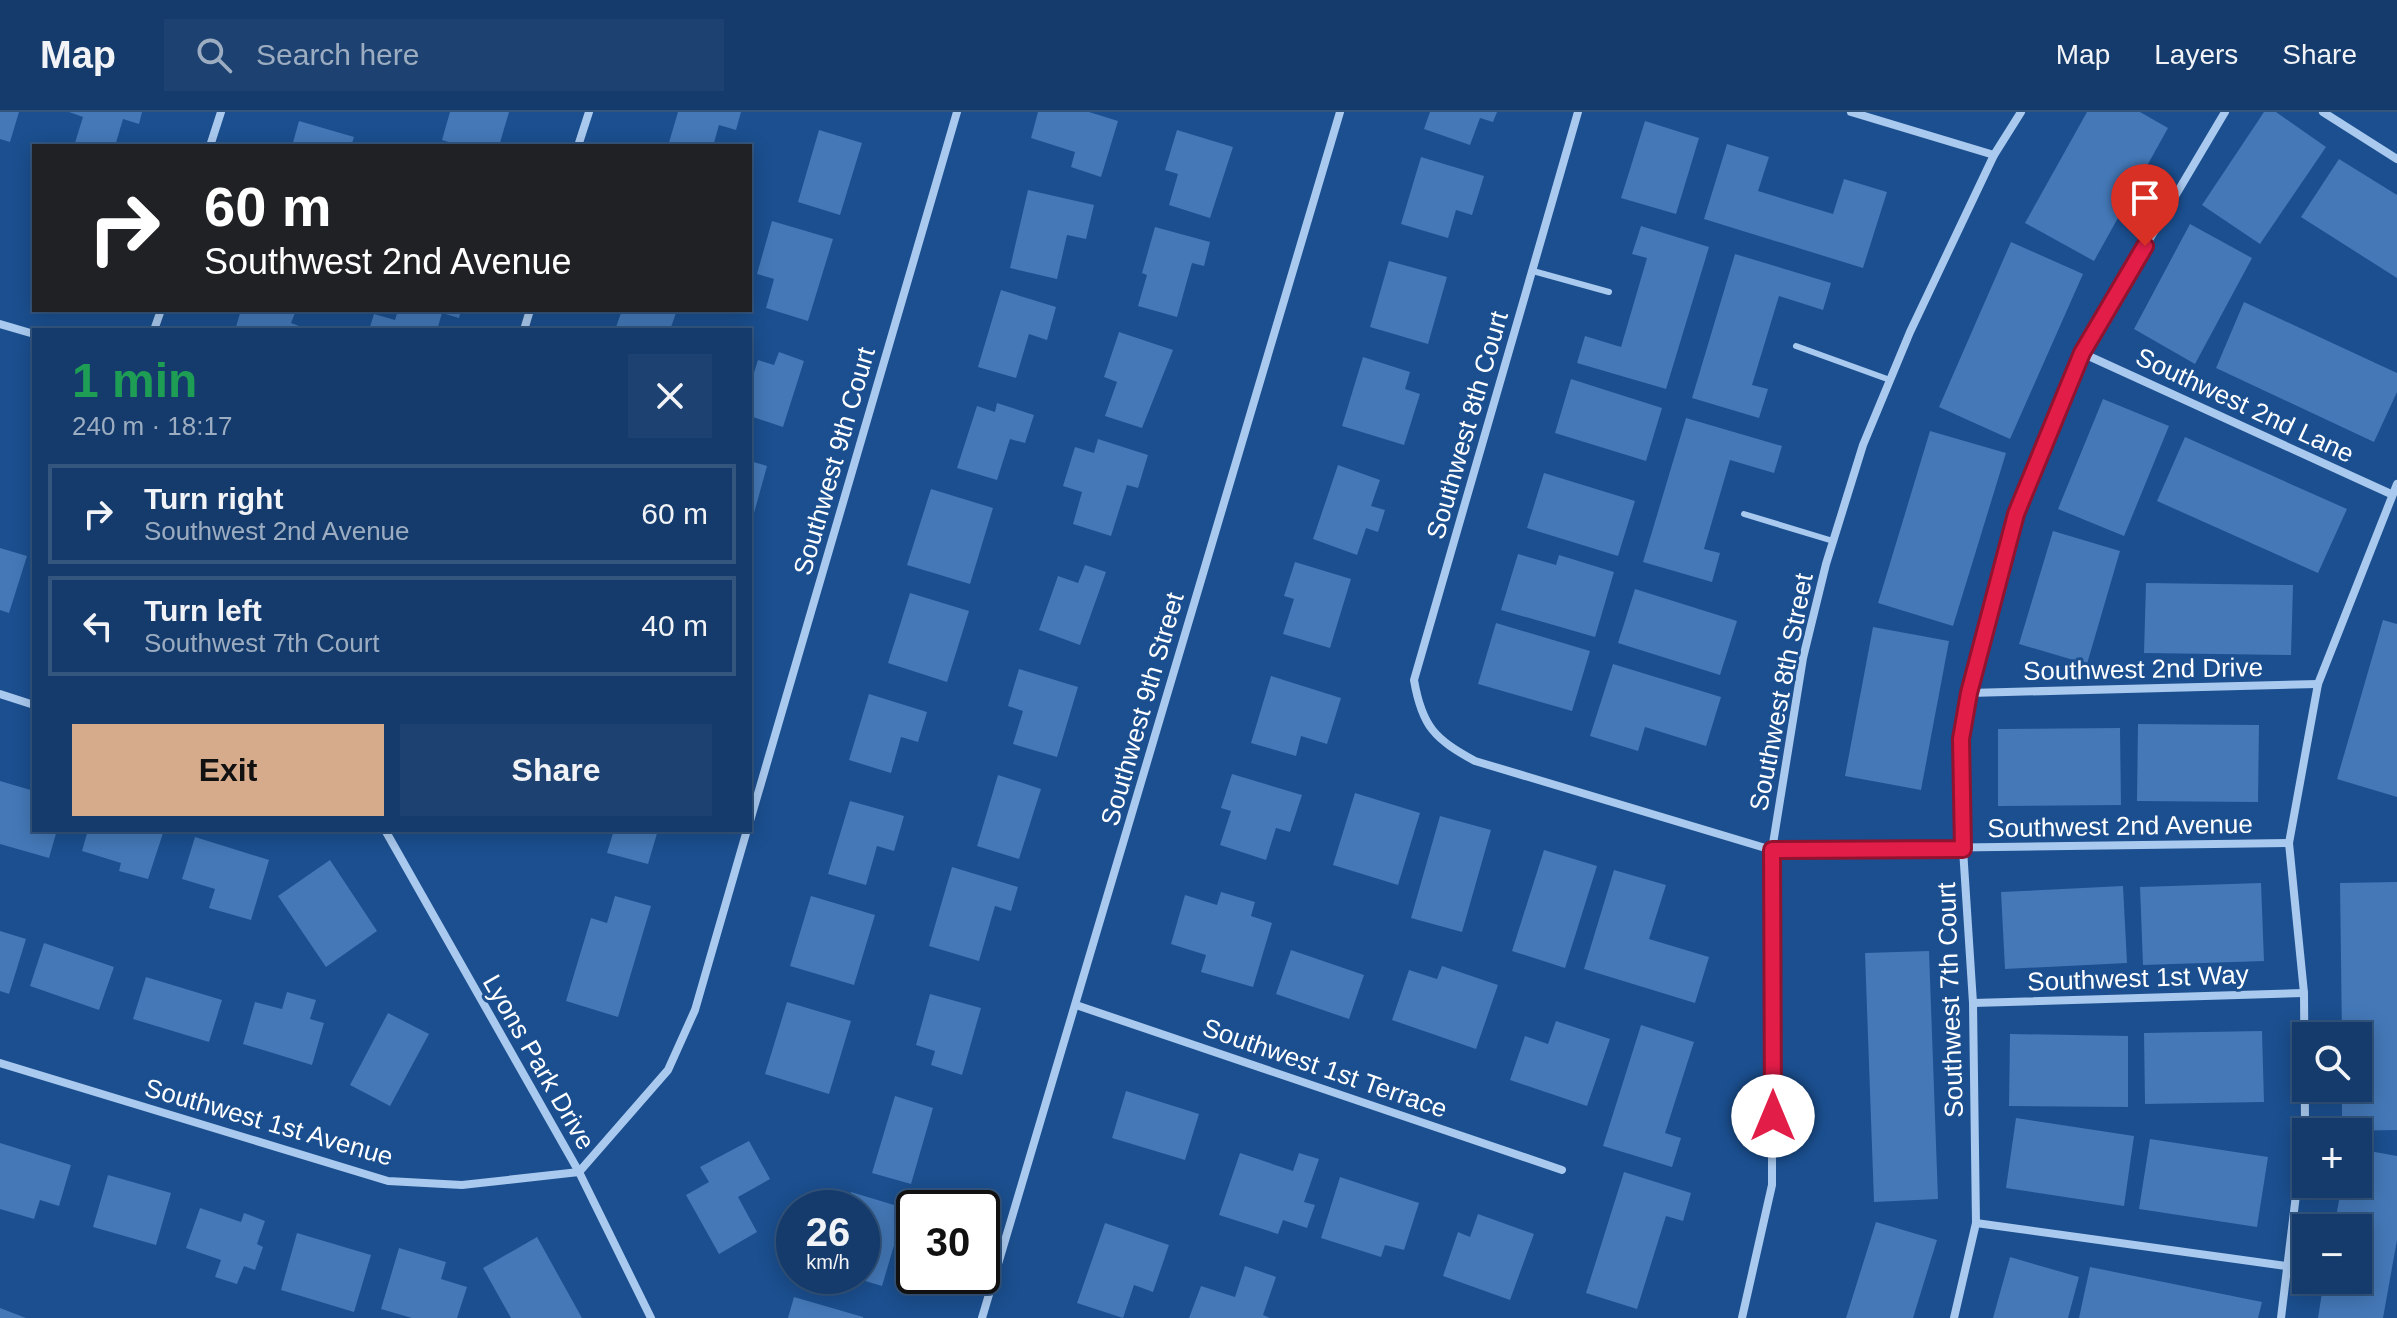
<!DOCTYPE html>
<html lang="en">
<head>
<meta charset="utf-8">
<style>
  :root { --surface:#143b6b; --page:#1d4271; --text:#f1f3f6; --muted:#9dadc1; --line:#33557e; --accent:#d6ab8b }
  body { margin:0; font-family:Arial,sans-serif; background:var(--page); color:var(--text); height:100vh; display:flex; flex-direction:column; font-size:30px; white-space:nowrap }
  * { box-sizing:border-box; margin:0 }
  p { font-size:26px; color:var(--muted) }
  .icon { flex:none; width:44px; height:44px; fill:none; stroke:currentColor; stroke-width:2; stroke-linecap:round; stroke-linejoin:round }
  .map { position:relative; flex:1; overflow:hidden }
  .sheet { position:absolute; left:32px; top:216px; width:720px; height:504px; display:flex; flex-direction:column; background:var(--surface); border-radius:0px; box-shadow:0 4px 20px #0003,0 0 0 2px var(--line) }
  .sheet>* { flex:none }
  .hud { position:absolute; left:32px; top:32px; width:720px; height:168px; border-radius:0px; box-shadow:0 4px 20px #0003,0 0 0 2px var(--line); background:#202124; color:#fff; overflow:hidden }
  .fabs { position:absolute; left:2292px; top:910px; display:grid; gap:16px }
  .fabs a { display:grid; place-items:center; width:80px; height:80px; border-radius:0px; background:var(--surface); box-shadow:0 4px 20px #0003,0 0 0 2px var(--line); font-size:40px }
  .speed { position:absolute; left:776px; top:1078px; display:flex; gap:16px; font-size:40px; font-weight:700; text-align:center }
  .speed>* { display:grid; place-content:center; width:104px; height:104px; border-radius:50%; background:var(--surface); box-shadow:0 4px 20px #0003,0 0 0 2px var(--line); line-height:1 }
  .speed small { font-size:20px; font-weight:400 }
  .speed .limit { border:4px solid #111; border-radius:12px; background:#fff; color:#111 }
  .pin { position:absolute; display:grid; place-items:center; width:68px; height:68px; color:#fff; margin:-82px -34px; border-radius:50% 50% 50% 0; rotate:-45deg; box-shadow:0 0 8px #0007 }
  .pin .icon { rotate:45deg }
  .me { position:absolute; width:88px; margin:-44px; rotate:0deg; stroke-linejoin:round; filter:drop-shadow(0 0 6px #0008) }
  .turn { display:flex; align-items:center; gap:28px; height:168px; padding:0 40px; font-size:36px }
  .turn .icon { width:104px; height:104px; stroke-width:2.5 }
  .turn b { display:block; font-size:56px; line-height:68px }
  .round { display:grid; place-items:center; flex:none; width:84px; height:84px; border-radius:0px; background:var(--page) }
  .overview { display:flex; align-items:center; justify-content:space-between; height:136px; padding:0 40px }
  h1 { font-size:48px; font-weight:700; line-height:60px; color:#1e9e55 }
  .cta { display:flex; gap:16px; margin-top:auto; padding:16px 40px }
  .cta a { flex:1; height:92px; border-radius:0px; background:var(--accent); color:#111; font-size:32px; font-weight:700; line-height:92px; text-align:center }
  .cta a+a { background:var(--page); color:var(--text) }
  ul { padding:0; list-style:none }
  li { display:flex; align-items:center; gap:24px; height:100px; margin:0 16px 12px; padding:0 24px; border:4px solid var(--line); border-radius:0px }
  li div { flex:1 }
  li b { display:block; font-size:30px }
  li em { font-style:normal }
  header { display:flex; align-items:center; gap:48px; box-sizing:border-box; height:112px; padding:0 40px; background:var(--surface); border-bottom:2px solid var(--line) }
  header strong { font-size:38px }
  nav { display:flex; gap:44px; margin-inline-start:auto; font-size:28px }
  .search { width:560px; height:72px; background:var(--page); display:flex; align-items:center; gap:20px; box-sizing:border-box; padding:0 28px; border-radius:0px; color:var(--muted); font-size:30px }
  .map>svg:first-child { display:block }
  .building { fill:#4478b7 }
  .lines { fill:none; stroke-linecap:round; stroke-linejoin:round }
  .service { stroke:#a9c9ee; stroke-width:6 }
  .minor { stroke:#a9c9ee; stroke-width:8 }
  .route-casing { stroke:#92132f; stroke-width:20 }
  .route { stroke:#e11d48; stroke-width:14 }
  .labels { text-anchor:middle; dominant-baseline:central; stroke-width:6; stroke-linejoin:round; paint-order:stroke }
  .street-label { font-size:26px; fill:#fff; stroke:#1b4f8f }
</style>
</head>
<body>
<header>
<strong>Map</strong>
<div class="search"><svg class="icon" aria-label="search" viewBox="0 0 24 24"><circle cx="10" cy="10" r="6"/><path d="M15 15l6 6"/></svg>Search here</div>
<nav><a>Map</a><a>Layers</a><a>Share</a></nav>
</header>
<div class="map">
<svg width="2397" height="1206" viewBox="0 0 2397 1206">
  <rect width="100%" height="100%" fill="#1b4f8f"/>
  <g class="building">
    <polygon points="0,0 19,0 10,30 0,27"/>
    <polygon points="69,0 142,0 139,12 123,7 115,34 74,34 83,5"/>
    <polygon points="450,0 509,0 499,34 462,34 442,28"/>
    <polygon points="678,0 741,0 736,18 719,13 713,34 668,34"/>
    <polygon points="1038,0 1089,0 1118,9 1101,65 1071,55 1075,40 1031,26"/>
    <polygon points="1430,0 1497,0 1493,10 1480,6 1470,33 1424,17"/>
    <polygon points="2087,0 2140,0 2168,16 2094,149 2025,111"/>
    <polygon points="2264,0 2276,0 2326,35 2260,132 2202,93"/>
    <polygon points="299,9 354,25 351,34 292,34"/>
    <polygon points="1645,9 1699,26 1676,102 1621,86"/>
    <polygon points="819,18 862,31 840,103 798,90"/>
    <polygon points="1177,18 1233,35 1210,106 1169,93 1178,62 1165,58"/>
    <polygon points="1727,32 1769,45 1758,79 1833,102 1844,67 1887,80 1863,156 1704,107"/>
    <polygon points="1421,45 1484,64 1472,103 1456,98 1448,126 1401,112"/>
    <polygon points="2339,47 2397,83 2397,166 2301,105"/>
    <polygon points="1028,78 1094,93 1086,127 1067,123 1057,167 1010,156"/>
    <polygon points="772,109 833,127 808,209 766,196 774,167 757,162"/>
    <polygon points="2190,112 2252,146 2195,252 2134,217"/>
    <polygon points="1641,114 1709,135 1666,277 1577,251 1585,224 1621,235 1647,146 1632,142"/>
    <polygon points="1155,115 1210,130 1204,154 1192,151 1177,205 1138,194 1147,163 1142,161"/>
    <polygon points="2011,130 2083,162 2010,327 1939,295"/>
    <polygon points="1735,142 1831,171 1823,198 1779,184 1752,273 1768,277 1759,306 1692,286"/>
    <polygon points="1389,149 1447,165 1428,232 1370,215"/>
    <polygon points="1001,178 1056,195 1047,228 1029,222 1016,266 978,255"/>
    <polygon points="2244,190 2397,261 2397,280 2374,330 2216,256"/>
    <polygon points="241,198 284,198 295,201 291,211 310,218 235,218"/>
    <polygon points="398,198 461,198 459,206 442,201 437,218 369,218 374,202 395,208"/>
    <polygon points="622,198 677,198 670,218 615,218"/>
    <polygon points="1119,220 1173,238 1142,316 1105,304 1117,270 1104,265"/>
    <polygon points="779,240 804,249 783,315 750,304 750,263 753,264 758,248 774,253"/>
    <polygon points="1363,245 1410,260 1405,277 1420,282 1404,333 1342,314"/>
    <polygon points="1571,267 1662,296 1646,349 1555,321"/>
    <polygon points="2103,287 2169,314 2124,424 2058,397"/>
    <polygon points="997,291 1034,303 1025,331 1010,327 997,368 957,356 977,294 995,300"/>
    <polygon points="1686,306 1782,334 1774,361 1730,348 1704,437 1720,441 1712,470 1643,450"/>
    <polygon points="1930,319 2006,341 1953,514 1878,491"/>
    <polygon points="2185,325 2347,397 2318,461 2157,389"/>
    <polygon points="1098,327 1148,343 1138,376 1127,373 1111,424 1073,412 1082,380 1063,374 1075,335 1094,341"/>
    <polygon points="750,349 767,354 751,412 750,412"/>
    <polygon points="1338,353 1380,368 1371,394 1385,398 1378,420 1366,416 1357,443 1313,427"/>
    <polygon points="1544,361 1635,389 1618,444 1527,416"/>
    <polygon points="931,377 993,396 970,472 907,453"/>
    <polygon points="2053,419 2120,439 2087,552 2019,532"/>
    <polygon points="0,436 27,444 9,501 0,498"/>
    <polygon points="1518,442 1556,453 1559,443 1614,460 1595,525 1501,498"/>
    <polygon points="1295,450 1351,467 1330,536 1283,522 1294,487 1284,484"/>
    <polygon points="1085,453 1106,460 1080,533 1039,518 1058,464 1078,471"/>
    <polygon points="2146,471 2293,473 2291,543 2144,541"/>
    <polygon points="1635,477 1737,509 1720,563 1618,531"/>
    <polygon points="910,481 969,499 947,570 888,551"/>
    <polygon points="2383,508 2397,512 2397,685 2337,667"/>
    <polygon points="1496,511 1590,539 1572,599 1478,572"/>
    <polygon points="1873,515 1949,529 1921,678 1845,664"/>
    <polygon points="1613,552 1721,585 1706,634 1645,615 1638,639 1590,624"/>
    <polygon points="1019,557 1078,575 1057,645 1013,632 1023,599 1008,594"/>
    <polygon points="1271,564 1341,586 1327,632 1301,624 1296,644 1251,631"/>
    <polygon points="869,582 927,600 918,630 901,625 891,661 849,648"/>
    <polygon points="2138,612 2259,613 2258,690 2137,689"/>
    <polygon points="2120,616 2121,693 1998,694 1998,617"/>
    <polygon points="1232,662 1302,683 1290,720 1276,716 1266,748 1220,733 1231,699 1221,696"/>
    <polygon points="998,663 1041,677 1019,747 977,734"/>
    <polygon points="0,669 34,679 34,718 57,718 49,746 0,732"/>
    <polygon points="1355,681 1420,701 1398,773 1333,753"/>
    <polygon points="850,689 904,704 894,739 877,734 866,773 828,762"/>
    <polygon points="1440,704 1491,718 1462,820 1411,806"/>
    <polygon points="88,718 164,718 148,767 119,759 121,751 82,739"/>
    <polygon points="614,718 658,718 648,752 607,741"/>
    <polygon points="195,725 269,748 251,808 209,796 215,777 182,767"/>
    <polygon points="1544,738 1597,754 1565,856 1512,839"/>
    <polygon points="330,748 377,819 326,855 278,784"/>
    <polygon points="952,755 1018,775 1011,799 995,794 979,849 929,834"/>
    <polygon points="1614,758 1666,773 1649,827 1709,845 1695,891 1584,857"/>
    <polygon points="2397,770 2397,1018 2342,1019 2342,976 2358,976 2358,924 2342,924 2340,771"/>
    <polygon points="2261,771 2264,849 2143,853 2140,775"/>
    <polygon points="2123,774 2127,851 2005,857 2001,780"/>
    <polygon points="1221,780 1255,790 1251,804 1272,811 1253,875 1201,860 1206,843 1171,832 1185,783 1217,793"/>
    <polygon points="615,784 651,794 618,905 566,889 591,806 607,811"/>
    <polygon points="811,784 875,803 854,873 790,854"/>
    <polygon points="0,819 26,827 9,882 0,879"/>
    <polygon points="44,831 114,855 99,898 30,874"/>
    <polygon points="1291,838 1364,863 1349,907 1276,882"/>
    <polygon points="1929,839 1938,1087 1874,1090 1865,841"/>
    <polygon points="1442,854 1498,873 1476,937 1392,908 1409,858 1437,867"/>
    <polygon points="146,865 222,888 209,930 133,907"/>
    <polygon points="287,880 316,888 310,907 324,911 312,953 243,932 255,890 282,897"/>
    <polygon points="930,882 981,896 962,963 931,953 935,939 916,933"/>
    <polygon points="787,890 851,909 829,982 765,962"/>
    <polygon points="388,901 429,922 390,994 350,973"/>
    <polygon points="1556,909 1610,927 1587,994 1510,968 1525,924 1548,932"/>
    <polygon points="1641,913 1694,930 1665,1021 1681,1026 1672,1055 1603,1034"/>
    <polygon points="2262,919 2264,990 2145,992 2144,921"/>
    <polygon points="2010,922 2128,924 2128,995 2009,994"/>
    <polygon points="1126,979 1199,1002 1185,1048 1112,1026"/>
    <polygon points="895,984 933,996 911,1072 872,1061"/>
    <polygon points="2016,1006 2134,1024 2124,1094 2006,1076"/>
    <polygon points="2150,1027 2268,1045 2257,1115 2139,1097"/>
    <polygon points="749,1029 770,1067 738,1085 757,1120 719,1142 686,1083 709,1070 700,1055"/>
    <polygon points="0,1031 71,1053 59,1094 40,1088 34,1107 0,1097"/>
    <polygon points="2358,1037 2397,1044 2397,1128 2383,1206 2318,1206 2324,1168 2358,1168 2358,1116 2334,1116 2342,1072 2358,1072"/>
    <polygon points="1240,1041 1293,1059 1299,1041 1319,1047 1304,1090 1315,1093 1307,1116 1283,1108 1278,1122 1219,1103"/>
    <polygon points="1624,1060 1691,1081 1683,1109 1666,1104 1637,1197 1586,1181"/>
    <polygon points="108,1063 171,1081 156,1133 93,1115"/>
    <polygon points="1340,1065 1419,1091 1404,1138 1385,1133 1381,1145 1321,1126"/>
    <polygon points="851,1080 914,1099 914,1125 898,1120 882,1174 852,1165 862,1164 862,1096 846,1096"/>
    <polygon points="200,1096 241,1110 244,1101 265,1109 257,1132 263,1135 255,1158 244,1154 237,1172 215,1165 221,1148 186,1136"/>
    <polygon points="1478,1102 1534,1122 1510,1188 1443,1164 1458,1120 1470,1125"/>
    <polygon points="1876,1110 1937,1128 1913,1206 1846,1206"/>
    <polygon points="1105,1111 1169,1133 1153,1180 1134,1173 1123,1206 1077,1191"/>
    <polygon points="297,1121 371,1143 354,1200 281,1178"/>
    <polygon points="537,1125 582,1206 511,1206 483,1156"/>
    <polygon points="399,1136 446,1150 441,1167 467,1175 457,1206 412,1206 381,1197"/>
    <polygon points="2010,1145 2079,1165 2068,1206 1993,1206"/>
    <polygon points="1245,1154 1276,1165 1263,1203 1270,1206 1189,1206 1201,1174 1235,1185"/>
    <polygon points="2090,1155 2262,1190 2258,1206 2079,1206"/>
    <polygon points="794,1185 863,1205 863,1206 788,1206"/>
    <polygon points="0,1196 26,1206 0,1206"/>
  </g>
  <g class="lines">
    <g class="service">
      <polyline points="1533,159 1609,180"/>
      <polyline points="1796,234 1890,268"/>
      <polyline points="1744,402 1833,429"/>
    </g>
    <g class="minor">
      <path d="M1578,0l-164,568c8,47 21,59 61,81l297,89 517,-7"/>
      <polyline points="1851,0 1994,43"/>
      <polyline points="2323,0 2397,47"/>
      <polyline points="210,34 221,0"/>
      <polyline points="578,34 589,0"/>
      <polyline points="0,212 34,222"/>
      <polyline points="154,218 161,198"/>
      <polyline points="524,218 530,198"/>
      <polyline points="2082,241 2391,382"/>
      <polyline points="1969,581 2318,572"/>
      <polyline points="0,582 34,593"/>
      <polyline points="750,709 957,0"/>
      <polyline points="385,718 579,1060 651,1206"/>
      <polyline points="1973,891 2304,881"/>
      <polyline points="1076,893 1562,1058"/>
      <polyline points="0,951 388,1069 462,1073 579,1060 668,958 695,898 747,718"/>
      <polyline points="1976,1111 2286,1154"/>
      <polyline points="982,1206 1340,0"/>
      <polyline points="1742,1206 1772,1073 1772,738 1803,546 1826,452 1863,333 1910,220 1994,43 2021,0"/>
      <polyline points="1954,1206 1976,1111 1973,891 1963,737 1961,627 1969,581 2016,402 2082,241 2225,0"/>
      <polyline points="2281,1206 2305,1009 2304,881 2289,731 2318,572 2397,372"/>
    </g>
  </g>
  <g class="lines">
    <defs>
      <polyline id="route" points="1773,1004 1772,738 1963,737 1961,627 1969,581 2016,402 2082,241 2145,134"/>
    </defs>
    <use href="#route" class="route-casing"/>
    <use href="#route" class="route"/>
  </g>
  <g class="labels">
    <g class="street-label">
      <text transform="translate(2245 293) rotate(25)">Southwest 2nd Lane</text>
      <text transform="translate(1467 313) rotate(-74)">Southwest 8th Court</text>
      <text transform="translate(834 349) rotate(-74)">Southwest 9th Court</text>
      <text transform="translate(2143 557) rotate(-1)">Southwest 2nd Drive</text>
      <text transform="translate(1781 580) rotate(-79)">Southwest 8th Street</text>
      <text transform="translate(1142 597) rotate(-74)">Southwest 9th Street</text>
      <text transform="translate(2120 714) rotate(-1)">Southwest 2nd Avenue</text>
      <text transform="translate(2138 866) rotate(-2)">Southwest 1st Way</text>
      <text transform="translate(1950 888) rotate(-92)">Southwest 7th Court</text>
      <text transform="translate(539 950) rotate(60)">Lyons Park Drive</text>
      <text transform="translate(1325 956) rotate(19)">Southwest 1st Terrace</text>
      <text transform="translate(269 1010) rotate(16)">Southwest 1st Avenue</text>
    </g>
  </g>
</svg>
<div class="fabs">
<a><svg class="icon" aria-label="search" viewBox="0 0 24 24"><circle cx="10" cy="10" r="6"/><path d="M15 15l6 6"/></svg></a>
<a>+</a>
<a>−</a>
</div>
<div class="speed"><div>26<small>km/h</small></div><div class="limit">30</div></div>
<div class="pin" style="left:2145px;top:134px;background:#d93025"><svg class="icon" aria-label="arrive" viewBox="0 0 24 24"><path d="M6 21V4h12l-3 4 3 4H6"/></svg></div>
<svg class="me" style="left:1773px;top:1004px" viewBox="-20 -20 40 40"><circle r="19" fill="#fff"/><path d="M0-13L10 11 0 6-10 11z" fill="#e11d48"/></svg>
<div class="hud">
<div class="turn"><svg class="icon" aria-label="right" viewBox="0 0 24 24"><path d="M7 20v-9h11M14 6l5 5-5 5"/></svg><div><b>60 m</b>Southwest 2nd Avenue</div></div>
</div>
<section class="sheet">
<div class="overview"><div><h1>1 min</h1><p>240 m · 18:17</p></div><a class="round"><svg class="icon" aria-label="close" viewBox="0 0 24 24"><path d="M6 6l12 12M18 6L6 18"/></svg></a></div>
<ul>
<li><svg class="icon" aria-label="right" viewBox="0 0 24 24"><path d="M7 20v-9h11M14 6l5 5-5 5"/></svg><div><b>Turn right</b><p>Southwest 2nd Avenue</p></div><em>60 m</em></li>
<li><svg class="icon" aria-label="left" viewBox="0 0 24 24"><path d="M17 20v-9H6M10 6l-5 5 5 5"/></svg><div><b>Turn left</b><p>Southwest 7th Court</p></div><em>40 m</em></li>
</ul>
<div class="cta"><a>Exit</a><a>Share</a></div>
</section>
</div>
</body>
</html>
